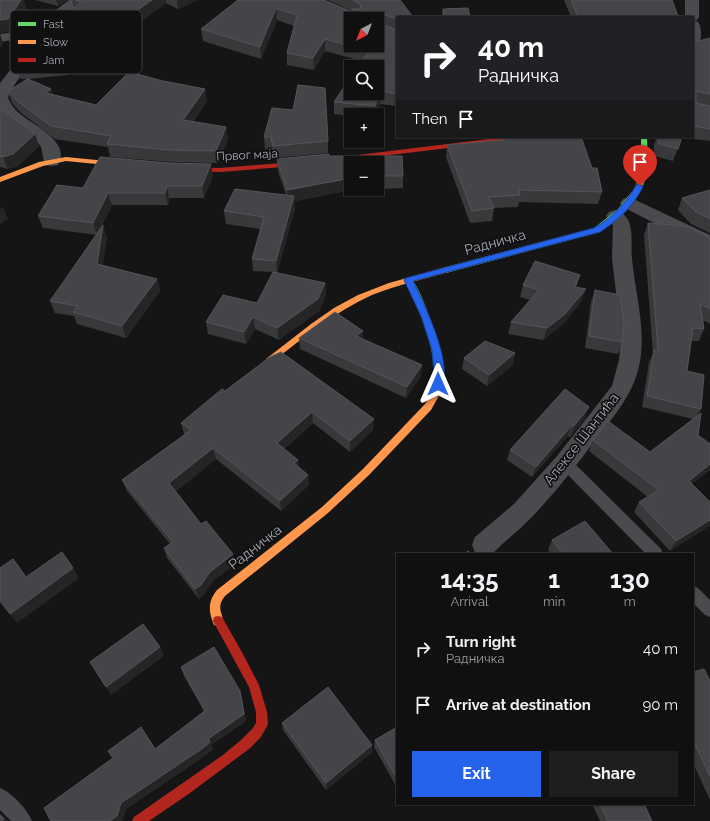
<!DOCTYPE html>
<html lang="en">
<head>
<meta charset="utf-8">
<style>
  :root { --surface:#101010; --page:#1e1e1e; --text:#f1f3f6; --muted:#9c9d9f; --line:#303030; --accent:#2563eb }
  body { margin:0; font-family:Raleway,sans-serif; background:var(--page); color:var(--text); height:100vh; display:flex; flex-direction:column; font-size:15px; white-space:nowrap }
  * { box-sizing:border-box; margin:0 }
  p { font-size:13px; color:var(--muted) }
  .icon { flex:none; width:22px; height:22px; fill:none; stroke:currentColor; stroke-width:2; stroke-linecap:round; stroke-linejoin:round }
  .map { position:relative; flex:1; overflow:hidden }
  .sheet { position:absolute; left:396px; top:553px; width:298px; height:252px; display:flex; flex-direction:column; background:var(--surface); border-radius:0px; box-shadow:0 1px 3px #0004,0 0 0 1px var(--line) }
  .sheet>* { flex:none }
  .guide { position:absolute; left:396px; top:16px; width:298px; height:122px; border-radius:0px; box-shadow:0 1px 3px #0004,0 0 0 1px var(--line); background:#202124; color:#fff; overflow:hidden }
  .needle { width:26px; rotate:222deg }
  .fabs { position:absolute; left:344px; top:12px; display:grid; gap:8px }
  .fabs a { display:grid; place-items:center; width:40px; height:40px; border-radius:0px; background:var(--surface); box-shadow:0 1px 3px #0004,0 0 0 1px var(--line); font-size:20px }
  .pin { position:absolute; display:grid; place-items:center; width:34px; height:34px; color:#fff; margin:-41px -17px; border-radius:50% 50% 50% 0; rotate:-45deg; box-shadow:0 0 4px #0007 }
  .pin .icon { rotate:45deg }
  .me { position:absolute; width:44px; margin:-22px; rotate:0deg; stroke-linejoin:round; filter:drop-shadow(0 0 3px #0008) }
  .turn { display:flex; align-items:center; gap:14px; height:84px; padding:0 16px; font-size:18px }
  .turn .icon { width:52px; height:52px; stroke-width:2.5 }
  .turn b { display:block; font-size:28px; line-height:34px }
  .then { display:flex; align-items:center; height:38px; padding:0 16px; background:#0003; gap:8px; font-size:15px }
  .eta { display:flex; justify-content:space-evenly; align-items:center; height:68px; text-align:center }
  .eta b { font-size:24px; font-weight:700; line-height:28px }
  .action { display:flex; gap:8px; margin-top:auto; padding:8px 16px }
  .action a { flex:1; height:46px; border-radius:0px; background:var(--accent); color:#fff; font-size:16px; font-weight:700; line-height:46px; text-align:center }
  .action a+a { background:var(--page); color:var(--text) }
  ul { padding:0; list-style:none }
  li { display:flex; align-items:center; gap:12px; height:56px; padding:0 16px }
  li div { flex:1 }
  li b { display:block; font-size:15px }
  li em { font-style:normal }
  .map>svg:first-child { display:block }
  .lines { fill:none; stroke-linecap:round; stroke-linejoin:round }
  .lane { fill:#4a4b4e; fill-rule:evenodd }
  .street { fill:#4a4b4e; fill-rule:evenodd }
  .fast { fill:#63d668; fill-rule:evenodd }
  .slow { fill:#ff974d; fill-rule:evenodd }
  .jam { fill:#b3261e; fill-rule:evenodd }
  .wall { fill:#38393a; fill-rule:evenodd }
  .shaded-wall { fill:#252526 }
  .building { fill:#444548; stroke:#545559 }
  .route { fill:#2563eb; stroke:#184099 }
  .labels { text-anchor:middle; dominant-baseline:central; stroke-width:3.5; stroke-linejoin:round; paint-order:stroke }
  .far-street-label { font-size:12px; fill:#a7abb6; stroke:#101011 }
  .street-label { font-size:14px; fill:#a7abb6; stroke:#101011 }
  .key { fill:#101011; stroke:#3d3e43; stroke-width:1 }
  .key-label { font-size:11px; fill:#a7abb6 }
</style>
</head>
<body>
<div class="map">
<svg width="710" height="821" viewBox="0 0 710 821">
  <rect width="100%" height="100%" fill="#151516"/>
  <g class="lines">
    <g class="lane">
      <polygon points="565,457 570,459 661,549 663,554 646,554 560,467 558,463 560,459"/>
      <polygon points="693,586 698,588 710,600 710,617 705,615 693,603"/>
      <path d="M0,788c12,5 27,21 32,33h-21l-11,-11z"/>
    </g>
    <g class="street">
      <path d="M69,0h16l-19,16 -12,18v1c-13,20 -38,41 -46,63 3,6 6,11 11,15 12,11 54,29 39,52l-6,1 -6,-1c-4,-6 -3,-14 -6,-20l-32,-24 -8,-8v-30l35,-44h-14l-21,3v-8l21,-3h20l15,-21z"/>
      <path d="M685,0h14v17l-2,3 -3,1 4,1c4,5 4,19 0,24l-5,1v-30h-8z"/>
      <polygon points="629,197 710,235 710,249 703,248 623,207 620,203 623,199"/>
      <path d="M615,210c22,6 15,31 17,49 3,33 14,69 8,102 -5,31 -25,54 -44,78 -20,27 -42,55 -65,79 -12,12 -26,23 -38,35l-4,1 -14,-1 -3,-8 3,-8 39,-33 43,-48 55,-70 7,-26 2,-25 -9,-77 1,-33 -7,-9 3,-4z"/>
    </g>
    <g class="fast">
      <polygon points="641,137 647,137 648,167 645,180 642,189 635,199 623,214 600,232 446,273 443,272 442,270 443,268 446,267 594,228 617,210 634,189 638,180 641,167"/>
      <path d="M409,277c9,3 29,62 32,74 1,8 2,17 2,25l-4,3 -4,-3c-2,-35 -15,-65 -30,-96z"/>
    </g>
    <g class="slow">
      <polygon points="66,157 127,163 131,165 127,167 66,161 43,166 0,182 0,177 39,162"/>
      <path d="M446,267l3,1 1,2 -1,2c-26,7 -52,13 -77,23 -36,16 -67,42 -99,66h-6l-1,-2 45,-35 23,-16 24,-13 31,-12z"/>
      <path d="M439,373l4,3 -2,16 -10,18 -62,65 -41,38 -103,83c-11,14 1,19 -3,29l-4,1 -4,-1c-6,-14 -6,-24 3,-35l105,-83 41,-38 62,-65 8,-12 2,-16z"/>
    </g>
    <g class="jam">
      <polygon points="505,137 525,137 522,139 341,161 337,159 341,157"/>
      <polygon points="307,161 311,163 309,165 220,172 181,171 177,169 181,167 220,168"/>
      <polygon points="218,616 222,617 243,654 259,685 267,712 268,724 266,728 261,737 249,749 190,793 149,821 132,821 134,817 223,755 241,740 253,728 256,723 256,712 249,687 213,621 214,617"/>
    </g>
  </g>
  <g class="wall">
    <polygon points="35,0 67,0 58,6"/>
    <polygon points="72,0 197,0 178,9 166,3 88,60 82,59 67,75 28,79 51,89 53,95 96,105 163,81 205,89 207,101 193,122 226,127 228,140 218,163 172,162 110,157 108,147 55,139 20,112 12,103 8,91 27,79 20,79 16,67 74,8"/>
    <path d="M238,0l114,12v-1l-24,-11h72l-3,17v89l-17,-2 -4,11h-25v1l-17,-2v-12l28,-41 -37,-10 -11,19 -27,-5v-12l7,-27 -17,-6 -16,39 -58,-18 -2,-12zM351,19h26v26z"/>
    <polygon points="564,0 672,0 678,17 571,17"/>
    <polygon points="443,9 470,17 442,17"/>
    <polygon points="710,38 710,141 686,138 686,137 693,137 693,47 695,42"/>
    <polygon points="0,108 35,134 39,146 18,166 8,169 0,167"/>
    <polygon points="264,137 328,141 328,153 275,158 272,150 265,149"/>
    <polygon points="504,137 581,137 592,168 602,192 598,204 519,202 518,207 494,208 492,221 470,223 446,157 447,145 504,140"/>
    <polygon points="657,137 682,137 673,161 654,156 654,145"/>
    <polygon points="329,154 329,156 402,156 403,176 403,188 377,189 377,163 351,163 351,189 356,189 295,201 295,208 277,273 325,283 326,295 319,311 279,340 255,329 246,344 208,334 206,322 223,295 257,303 273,272 253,271 252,259 261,229 226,224 224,211 235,189 286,195 278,171 277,159"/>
    <polygon points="213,176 204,198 169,198 168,205 112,205 97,235 43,228 38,216 83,188"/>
    <polygon points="710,190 710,233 691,224 678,210 682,198"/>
    <polygon points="648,223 710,237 710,324 703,320 704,329 699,341 691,341 687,371 701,409 697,416 698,435 710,444 710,470 692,484 710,502 670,551 634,512 639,502 648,497 589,451 593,440 650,452 693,419 642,407 649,362 653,354 644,235"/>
    <polygon points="107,238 102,265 157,279 160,291 126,338 77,324 74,316 55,313 50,301"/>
    <polygon points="523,285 577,287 582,301 562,325 543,340 508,334 511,322 530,300 520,297"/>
    <polygon points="595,290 622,342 618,354 585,348 591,302"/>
    <polygon points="299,338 363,339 421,376 406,398 300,349"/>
    <polygon points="515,353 513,365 487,386 462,369 464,358"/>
    <polygon points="270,357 373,430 350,452 313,423 284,449 298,460 299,467 308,475 309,485 281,511 216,459 176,491 201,524 235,564 213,581 204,594 199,599 167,558 164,548 170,544 127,491 122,480 185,435 184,434 181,423 225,391"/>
    <polygon points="589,407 585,418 570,437 568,436 532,477 507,460 510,450"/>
    <polygon points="552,540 613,554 551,554 548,550"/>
    <polygon points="181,667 240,691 242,699 246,721 211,745 213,749 206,755 126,809 122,821 51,821 155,749 204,711 184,676"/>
    <polygon points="693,672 710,681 710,800 693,763"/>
    <polygon points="282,723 372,745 372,752 326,790 283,730"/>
    <polygon points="397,727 397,788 374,747 375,740"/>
    <polygon points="592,804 644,804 652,821 600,821"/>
  </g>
  <g class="shaded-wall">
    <polygon points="21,0 24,0 27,9 12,31 0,33 0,20"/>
    <polygon points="56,0 67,0 58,6"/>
    <polygon points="152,0 166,0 166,3 88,60 84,48"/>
    <polygon points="177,0 197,0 178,9"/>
    <polygon points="276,8 277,20 261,59 260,47"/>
    <polygon points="0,33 3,43 0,48"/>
    <polygon points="325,39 325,51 314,70 313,58"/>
    <polygon points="79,47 82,59 67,75 64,63"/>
    <polygon points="51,89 55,101 46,93"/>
    <polygon points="205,89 207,101 185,132 183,120"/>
    <polygon points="381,91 380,104 376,115 375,115 375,106"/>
    <polygon points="226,127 228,140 218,163 216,151"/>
    <polygon points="35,134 39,146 18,166 8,169 3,157"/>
    <polygon points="211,164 213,176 204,198 202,186"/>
    <polygon points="351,178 351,189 356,189 295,201 295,208 277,273 276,261 288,202 287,190"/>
    <polygon points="167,186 169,198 168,205 165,193"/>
    <polygon points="108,193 112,205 97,235 93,223"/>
    <polygon points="3,207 8,219 0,224 0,209"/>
    <polygon points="103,225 107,238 101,276 97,264"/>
    <polygon points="580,275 577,286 571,299 575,287"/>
    <polygon points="157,279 160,291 126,338 122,326"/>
    <polygon points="325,283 326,295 319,311 279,340 277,328"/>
    <polygon points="586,289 582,301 562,325 543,340 547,328"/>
    <polygon points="253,317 255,329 246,344 244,332"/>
    <polygon points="363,331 363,342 356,336"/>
    <polygon points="515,353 513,365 487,386 489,375"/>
    <polygon points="422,365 421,376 406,398 407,387"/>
    <polygon points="589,407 585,418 570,437 574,426"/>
    <polygon points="312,412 313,423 278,454 277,443"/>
    <polygon points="374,419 373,430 350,452 350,441"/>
    <polygon points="572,425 568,436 532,477 536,467"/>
    <polygon points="213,448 216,459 173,494 169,483"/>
    <polygon points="298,460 299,470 294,463"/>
    <polygon points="710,464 710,470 683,491 689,481"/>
    <polygon points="308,475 309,485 281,511 280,501"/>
    <polygon points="710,520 710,526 670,551 676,541"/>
    <polygon points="233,554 235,564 213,581 204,594 199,599 195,589 210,572"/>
    <polygon points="73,568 79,578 17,623 10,614"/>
    <polygon points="160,647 164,656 111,695 106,687"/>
    <polygon points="240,691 242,699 246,721 211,745 213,749 206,755 126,809 122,821 110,821 121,803 208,739"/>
    <polygon points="372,745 372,752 326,790 326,783"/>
    <polygon points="0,813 8,821 2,821 0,815"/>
  </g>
  <g class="building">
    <polygon points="0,0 21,0 8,19 0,20"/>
    <polygon points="75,0 152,0 84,48 79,47 64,63 16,67 42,37 81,2"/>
    <polygon points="238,0 324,0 352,12 352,9 360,9 361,6 359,3 353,0 400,0 413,17 397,17 397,19 376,12 376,19 351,19 351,45 377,45 377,23 397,30 397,94 381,91 375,106 334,102 351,77 351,93 377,93 377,67 358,67 369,51 325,39 313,58 287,53 297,15 276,8 260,47 201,29"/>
    <polygon points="571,0 672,0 678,16 678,17 578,17"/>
    <polygon points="468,8 470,17 444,17 443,9"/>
    <polygon points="710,38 710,94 696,91 696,103 710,106 710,129 693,126 693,71 695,42"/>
    <polygon points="129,72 163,81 205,89 183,120 226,127 216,151 170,150 107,144 111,136 51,126 16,100 8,91 28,79 51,89 46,93 96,105"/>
    <polygon points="298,85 325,88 328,141 273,146 271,137 264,137 272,108 293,110"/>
    <polygon points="0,108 35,134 13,154 3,157 0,156"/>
    <polygon points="505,137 581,137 592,168 597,168 602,192 519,190 520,195 489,197 494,208 472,211 447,145 505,140"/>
    <polygon points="658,137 682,137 678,149 659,144"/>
    <polygon points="329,154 329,156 402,156 403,176 377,176 377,163 351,163 351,178 287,190 277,159"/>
    <polygon points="100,157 169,163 211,164 202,186 167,186 165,193 108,193 93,223 38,216 57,185 83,188"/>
    <polygon points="235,189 294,196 276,261 252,259 264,217 224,211"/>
    <polygon points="710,190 710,219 696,212 682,198"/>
    <polygon points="648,223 686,226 708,237 710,237 710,309 700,304 704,329 693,328 687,371 704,375 701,409 647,396 654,350 658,350"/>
    <polygon points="103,225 97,264 157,279 122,326 73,312 78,306 50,301"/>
    <polygon points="535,261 580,275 575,287 586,289 565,314 547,328 511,322 539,290 523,285"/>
    <polygon points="273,272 325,283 318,299 277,328 253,317 244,332 206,322 223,295 257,303"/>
    <polygon points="595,290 620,295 624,323 622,342 589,336"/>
    <polygon points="335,312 363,331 356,336 422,365 407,387 299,338"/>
    <polygon points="485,341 515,353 489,375 464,358"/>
    <polygon points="281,352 374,419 350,441 312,412 277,443 298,460 294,463 308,475 280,501 213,448 169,483 201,524 206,521 233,554 210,572 201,585 195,589 164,548 173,542 122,480 191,430 181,423 222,389 225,391 270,357"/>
    <polygon points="565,389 589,407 574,426 572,425 536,467 510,450"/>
    <polygon points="701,413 698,435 710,444 710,464 689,481 710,502 710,520 676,541 639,502 659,490 593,440 608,421 650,452"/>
    <polygon points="585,521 613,554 563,554 552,540"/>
    <polygon points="468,551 470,554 464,554"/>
    <polygon points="62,552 73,568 10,614 0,601 0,568 13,559 26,577"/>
    <polygon points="143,624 160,647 106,687 90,662"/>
    <polygon points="214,647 240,691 244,714 208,739 210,742 203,748 121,803 117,816 110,821 51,821 44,808 113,758 108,751 141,727 155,749 205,711 181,667"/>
    <polygon points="704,669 710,681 710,776 693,740 693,672"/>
    <polygon points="328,687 372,745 326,783 282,723"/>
    <polygon points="397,727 397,779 375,740"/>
    <polygon points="600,804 644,804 652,821 608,821"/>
    <polygon points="0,815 4,819 2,821 0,821"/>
  </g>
  <path class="route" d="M637,184h3l3,2c-8,19 -26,35 -43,46l-187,49c11,23 40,82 29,105h-7l-3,-36 -11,-34 -17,-36 2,-2 188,-50c18,-10 33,-26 43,-44z"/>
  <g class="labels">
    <g class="far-street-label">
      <text transform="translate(247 155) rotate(-3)">Првог маја</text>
    </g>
    <g class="street-label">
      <text transform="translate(495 242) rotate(-15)">Радничка</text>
      <text transform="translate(581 439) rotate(-52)">Алексе Шантића</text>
      <text transform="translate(255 547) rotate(-38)">Радничка</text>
    </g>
  </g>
  <rect x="10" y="10" width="132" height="64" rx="6" class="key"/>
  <rect x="18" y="22" width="18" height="4" fill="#63d668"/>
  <rect x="18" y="40" width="18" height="4" fill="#ff974d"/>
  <rect x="18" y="58" width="18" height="4" fill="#b3261e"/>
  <g class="key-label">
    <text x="43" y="28">Fast</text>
    <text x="43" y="46">Slow</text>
    <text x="43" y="64">Jam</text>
  </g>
</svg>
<div class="fabs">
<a><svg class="needle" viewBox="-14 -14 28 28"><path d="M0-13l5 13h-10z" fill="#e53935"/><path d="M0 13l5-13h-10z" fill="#9c9d9f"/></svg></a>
<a><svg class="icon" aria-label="search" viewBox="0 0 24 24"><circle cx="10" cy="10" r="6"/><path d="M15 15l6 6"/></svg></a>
<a>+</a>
<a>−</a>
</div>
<div class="pin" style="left:640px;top:186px;background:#d93025"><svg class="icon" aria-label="arrive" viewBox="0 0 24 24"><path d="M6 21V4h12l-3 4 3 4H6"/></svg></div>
<svg class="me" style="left:438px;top:384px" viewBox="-20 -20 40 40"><path d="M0-17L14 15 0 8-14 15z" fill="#2563eb" stroke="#fff" stroke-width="4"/></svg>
<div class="guide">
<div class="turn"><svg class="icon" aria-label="right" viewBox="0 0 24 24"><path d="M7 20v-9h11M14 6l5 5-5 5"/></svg><div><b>40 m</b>Радничка</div></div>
<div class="then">Then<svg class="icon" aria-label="arrive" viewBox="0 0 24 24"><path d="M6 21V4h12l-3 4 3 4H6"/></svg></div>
</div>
<section class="sheet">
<div class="eta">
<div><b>14:35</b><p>Arrival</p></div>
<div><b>1</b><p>min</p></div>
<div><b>130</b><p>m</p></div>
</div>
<ul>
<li><svg class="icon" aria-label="right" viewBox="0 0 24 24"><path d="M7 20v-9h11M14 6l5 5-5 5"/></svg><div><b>Turn right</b><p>Радничка</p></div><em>40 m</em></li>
<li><svg class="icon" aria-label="arrive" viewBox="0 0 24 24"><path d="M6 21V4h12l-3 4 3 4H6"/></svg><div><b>Arrive at destination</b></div><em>90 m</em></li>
</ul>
<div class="action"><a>Exit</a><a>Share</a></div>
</section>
</div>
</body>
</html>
